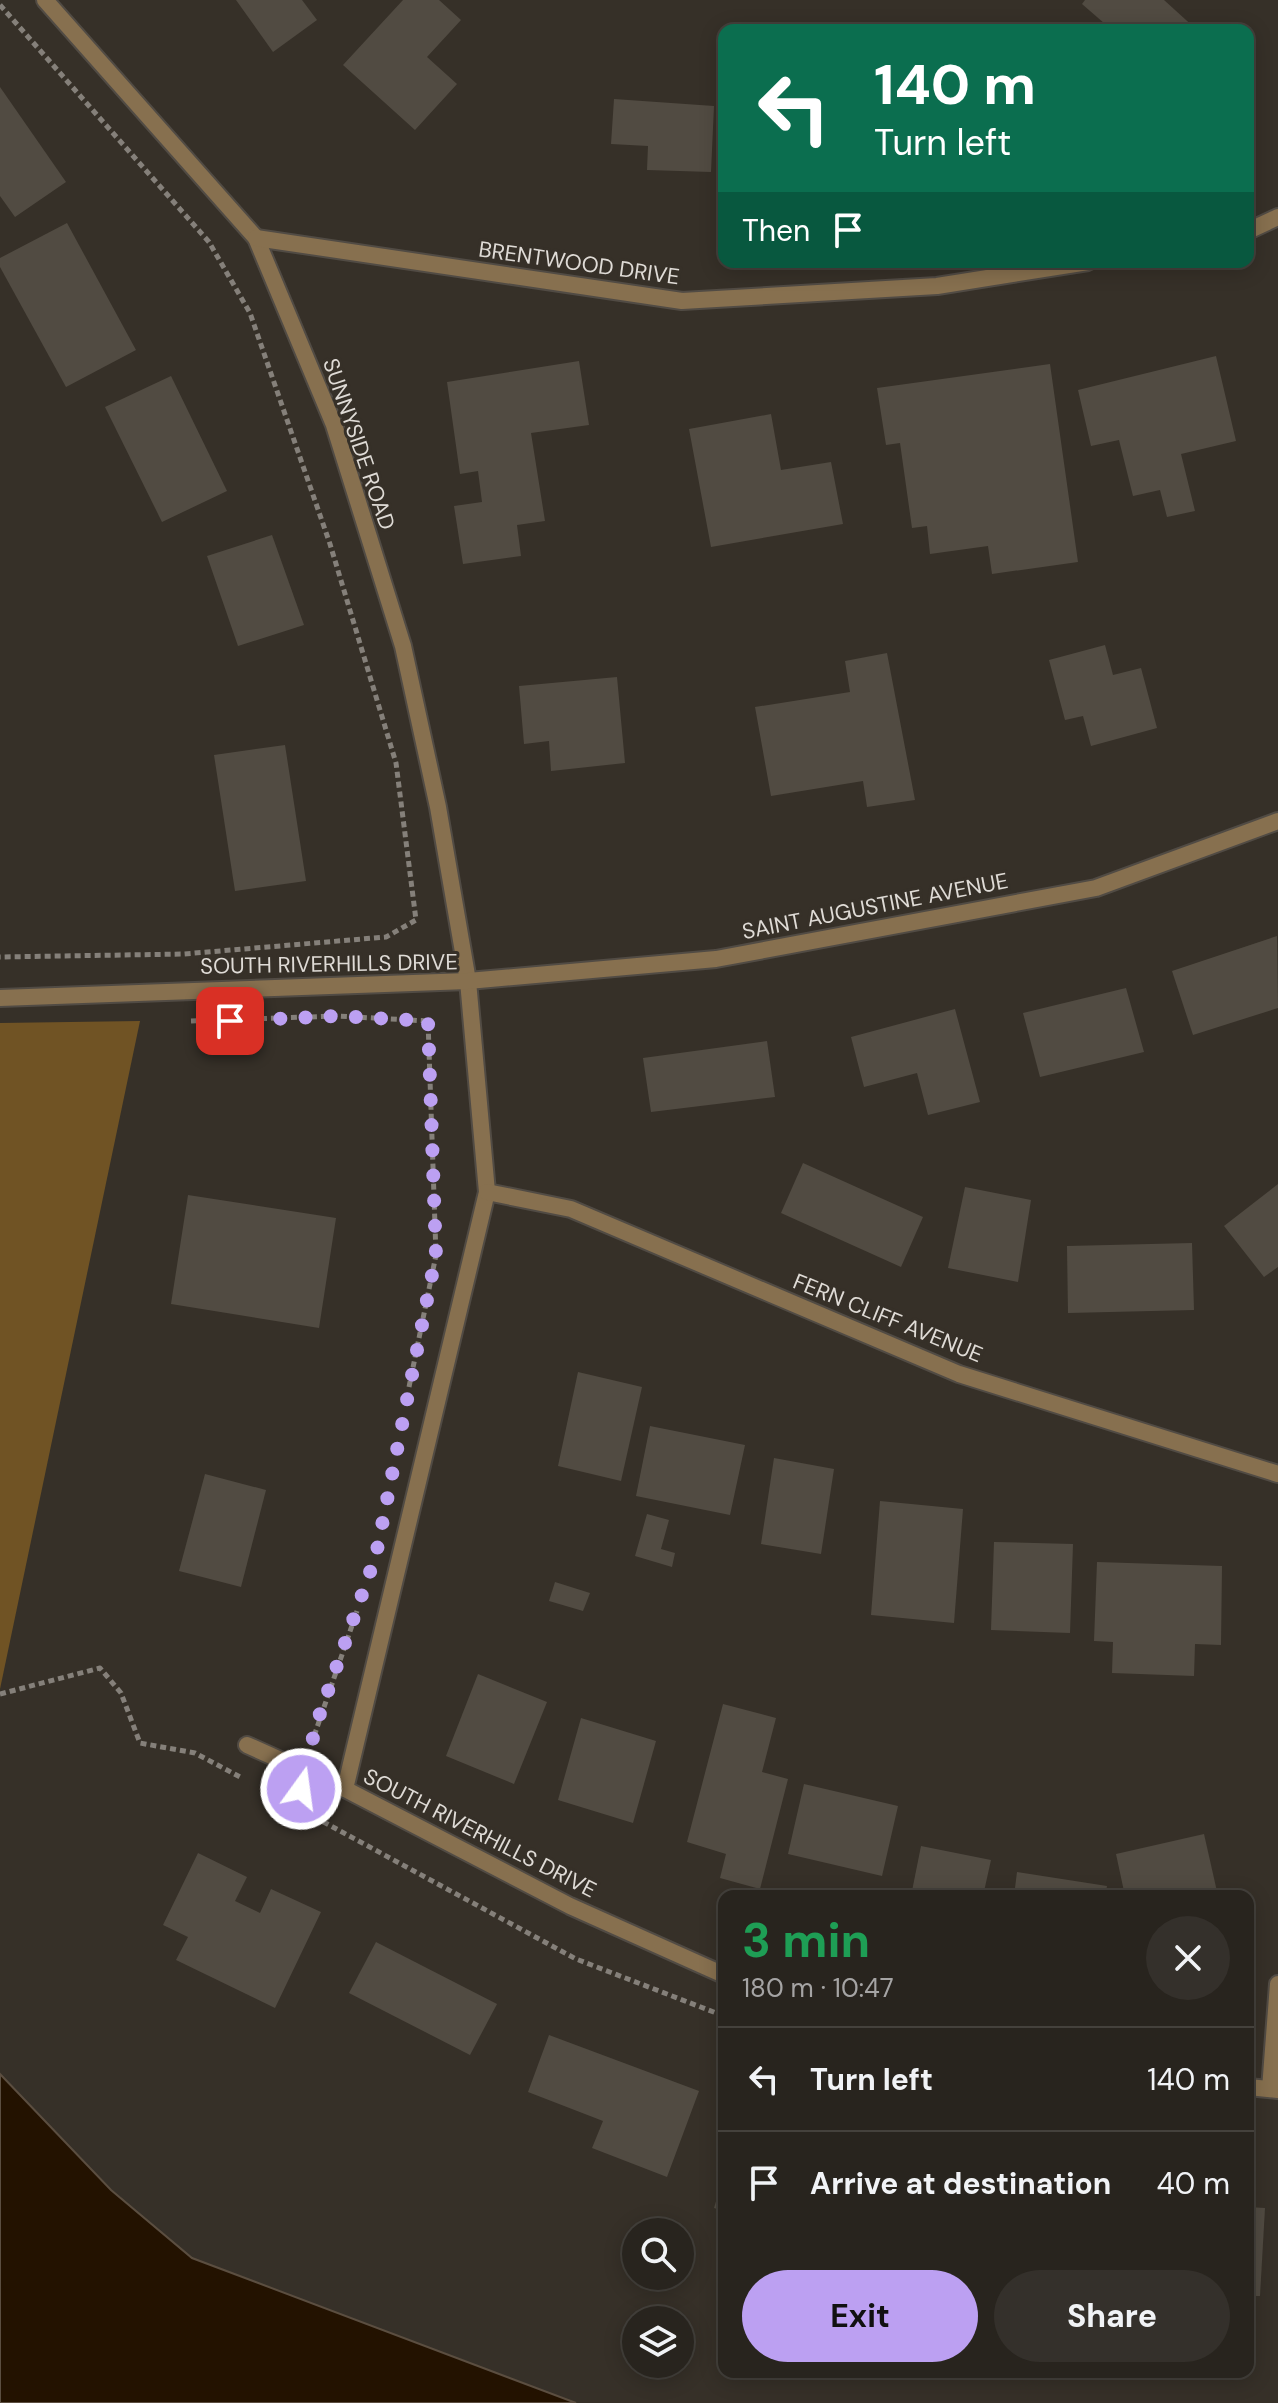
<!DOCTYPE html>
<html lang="en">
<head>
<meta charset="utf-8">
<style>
  :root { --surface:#28241e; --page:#34302b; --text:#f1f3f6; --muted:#a5a4a4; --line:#44413c; --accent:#bca0f2 }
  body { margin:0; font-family:"DM Sans",sans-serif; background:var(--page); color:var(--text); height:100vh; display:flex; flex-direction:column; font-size:30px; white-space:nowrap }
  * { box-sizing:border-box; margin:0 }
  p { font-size:26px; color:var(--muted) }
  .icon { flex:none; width:44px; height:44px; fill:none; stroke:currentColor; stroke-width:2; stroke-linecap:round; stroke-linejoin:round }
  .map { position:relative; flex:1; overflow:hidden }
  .drawer { position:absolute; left:718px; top:1890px; width:536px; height:488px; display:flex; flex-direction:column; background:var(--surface); border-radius:16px; box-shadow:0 4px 20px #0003,0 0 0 2px var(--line) }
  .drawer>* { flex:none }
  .guide { position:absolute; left:718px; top:24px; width:536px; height:244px; border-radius:16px; box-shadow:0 4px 20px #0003,0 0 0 2px var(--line); background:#0b6e4f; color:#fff; overflow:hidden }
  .buttons { position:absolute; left:622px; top:2218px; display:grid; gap:16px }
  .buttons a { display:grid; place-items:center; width:72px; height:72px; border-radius:50%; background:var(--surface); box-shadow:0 4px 20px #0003,0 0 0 2px var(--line); font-size:40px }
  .pin { position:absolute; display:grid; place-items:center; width:68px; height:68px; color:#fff; margin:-34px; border-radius:16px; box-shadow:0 4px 12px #0006 }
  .me { position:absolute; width:88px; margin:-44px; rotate:14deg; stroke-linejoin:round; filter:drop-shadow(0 0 6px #0008) }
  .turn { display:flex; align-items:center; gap:28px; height:168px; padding:0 24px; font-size:36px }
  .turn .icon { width:104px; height:104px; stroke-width:2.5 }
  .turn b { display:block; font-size:56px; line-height:68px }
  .then { display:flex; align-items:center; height:76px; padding:0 24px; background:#0003; gap:16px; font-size:30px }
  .round { display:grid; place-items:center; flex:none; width:84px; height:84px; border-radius:42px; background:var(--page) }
  .headline { display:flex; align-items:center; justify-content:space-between; height:136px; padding:0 24px }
  h1 { font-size:48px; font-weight:700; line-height:60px; color:#1e9e55 }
  .action { display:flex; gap:16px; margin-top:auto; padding:16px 24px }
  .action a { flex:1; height:92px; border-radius:48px; background:var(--accent); color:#111; font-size:32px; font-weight:700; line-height:92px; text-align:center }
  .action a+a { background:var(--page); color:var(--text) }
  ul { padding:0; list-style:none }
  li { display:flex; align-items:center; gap:24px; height:104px; padding:0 24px; border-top:2px solid var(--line) }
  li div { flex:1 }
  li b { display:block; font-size:30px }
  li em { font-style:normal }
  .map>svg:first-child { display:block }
  .green { fill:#705324 }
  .water { fill:#231200; stroke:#5b4e40; stroke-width:2 }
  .building { fill:#514b42 }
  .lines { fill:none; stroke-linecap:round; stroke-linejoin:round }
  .lane-casing { stroke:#514b44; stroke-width:20 }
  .street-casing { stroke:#514b44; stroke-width:20 }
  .path { stroke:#85807a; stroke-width:5; stroke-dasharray:6 4; stroke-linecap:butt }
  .lane { stroke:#87704f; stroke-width:16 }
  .street { stroke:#87704f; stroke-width:16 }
  .route { stroke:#bca0f2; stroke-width:14; stroke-dasharray:0 25.2 }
  .labels { text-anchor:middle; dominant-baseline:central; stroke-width:6; stroke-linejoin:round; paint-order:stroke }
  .street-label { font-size:22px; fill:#dfdbd6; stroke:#363028 }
</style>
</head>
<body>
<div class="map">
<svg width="1278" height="2403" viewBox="0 0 1278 2403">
  <rect width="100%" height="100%" fill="#363028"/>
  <polygon class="green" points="140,1021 0,1689 0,1023"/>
  <polygon class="water" points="0,2074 111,2190 192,2258 576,2403 0,2403"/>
  <g class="building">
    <polygon points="236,0 302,0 317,20 273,52"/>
    <polygon points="403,0 439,0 461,20 427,57 457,84 415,130 343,65"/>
    <polygon points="1085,0 1164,0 1197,30 1112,30 1082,4"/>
    <polygon points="0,87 66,182 15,217 0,196"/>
    <polygon points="614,99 714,106 711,172 647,170 648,146 611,144"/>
    <polygon points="67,223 136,350 66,387 0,267 0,258"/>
    <polygon points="1216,356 1236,441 1181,454 1195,511 1167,517 1160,490 1133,496 1119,440 1091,446 1078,390"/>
    <polygon points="579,361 589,425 531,433 545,521 517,525 521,556 463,564 454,506 482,502 478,471 460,474 447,382"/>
    <polygon points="1050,364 1078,562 992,574 988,546 930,554 927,526 912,528 900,443 886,445 877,388"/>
    <polygon points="171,376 227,491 162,522 105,407"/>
    <polygon points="771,414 781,470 831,462 843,524 711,547 689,429"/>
    <polygon points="272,535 304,625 238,646 207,556"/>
    <polygon points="1105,645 1113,675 1141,668 1157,728 1091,746 1083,716 1065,720 1049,660"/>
    <polygon points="887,653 915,800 867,807 863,781 771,796 755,707 850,692 845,661"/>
    <polygon points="617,677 625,763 551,771 549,741 524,744 519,686"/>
    <polygon points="285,745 306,881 235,891 214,755"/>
    <polygon points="1277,936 1278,1008 1193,1035 1172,971"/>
    <polygon points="1126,988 1144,1052 1040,1077 1023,1013"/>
    <polygon points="955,1009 980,1102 928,1115 917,1073 864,1087 851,1037"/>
    <polygon points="767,1041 775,1097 651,1112 643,1058"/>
    <polygon points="803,1163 923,1217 901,1267 781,1213"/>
    <polygon points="1278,1184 1278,1267 1264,1277 1224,1226"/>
    <polygon points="965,1187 1031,1200 1018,1282 948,1268"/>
    <polygon points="188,1195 336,1218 319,1328 171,1304"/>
    <polygon points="1192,1243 1194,1310 1068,1313 1067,1246"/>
    <polygon points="578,1372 642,1387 621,1481 558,1466"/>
    <polygon points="650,1426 745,1445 730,1515 636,1496"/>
    <polygon points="774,1458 834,1469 821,1554 761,1544"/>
    <polygon points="205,1474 266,1490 241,1587 179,1571"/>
    <polygon points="880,1501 963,1509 954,1623 871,1615"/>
    <polygon points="647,1514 669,1520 661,1549 675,1553 672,1567 635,1556"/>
    <polygon points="994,1542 1073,1544 1070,1633 991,1630"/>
    <polygon points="1097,1562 1222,1566 1221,1645 1195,1644 1194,1676 1112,1673 1113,1642 1094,1641"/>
    <polygon points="555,1582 590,1593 583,1611 549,1601"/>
    <polygon points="478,1674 547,1702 514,1784 446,1756"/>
    <polygon points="723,1704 776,1718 762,1772 788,1779 760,1889 720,1878 726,1854 687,1842"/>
    <polygon points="581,1718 656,1741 633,1823 558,1800"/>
    <polygon points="804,1784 898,1806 882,1876 788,1854"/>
    <polygon points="1204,1834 1218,1896 1125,1896 1116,1854"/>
    <polygon points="921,1846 991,1860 983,1896 911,1896"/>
    <polygon points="198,1853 247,1877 235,1901 260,1913 271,1889 321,1912 275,2008 176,1960 188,1937 163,1925"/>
    <polygon points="1017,1872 1107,1886 1105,1896 1014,1896"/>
    <polygon points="376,1942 497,2004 470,2055 349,1993"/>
    <polygon points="549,2035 699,2091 667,2177 592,2148 603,2121 528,2092"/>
    <polygon points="723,2178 724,2178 724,2211 714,2208"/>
    <polygon points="1248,2207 1265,2208 1260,2296 1248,2296"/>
  </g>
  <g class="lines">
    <defs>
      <polyline id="lane" points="247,1745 345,1789"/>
      <g id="street">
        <polyline points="45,0 256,238 334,425 403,646 438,807 468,981 487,1192 345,1789 570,1906 724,1975"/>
        <polyline points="1248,231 1278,217"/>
        <polyline points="256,238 682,301 937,286 1088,262"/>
        <polyline points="0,998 468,981 716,959 1096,888 1278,821"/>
        <polyline points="487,1192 571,1209 959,1374 1278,1474"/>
        <polyline points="1248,2087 1278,2090"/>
        <polyline points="1270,2089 1278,1984"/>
      </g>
    </defs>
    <use href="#lane" class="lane-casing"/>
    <use href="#street" class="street-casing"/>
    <g class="path">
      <polyline points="0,5 209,242 250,313 330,544 396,763 416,920 386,937 184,954 0,957"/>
      <polyline points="191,1021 337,1016 428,1021 436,1255 409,1387"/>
      <polyline points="0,1694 100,1668 121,1693 140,1743 195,1753 242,1778"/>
      <polyline points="311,1745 357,1611"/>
      <polyline points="298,1798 296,1807 576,1959 724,2016"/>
    </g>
    <use href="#lane" class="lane"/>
    <use href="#street" class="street"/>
  </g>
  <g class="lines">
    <polyline class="route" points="230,1021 337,1016 428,1021 436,1255 376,1555 316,1725 301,1789"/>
  </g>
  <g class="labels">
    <g class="street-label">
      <text transform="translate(579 263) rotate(8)">BRENTWOOD DRIVE</text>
      <text transform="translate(359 444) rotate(71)">SUNNYSIDE ROAD</text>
      <text transform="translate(875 906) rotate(-11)">SAINT AUGUSTINE AVENUE</text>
      <text transform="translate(329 964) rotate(-1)">SOUTH RIVERHILLS DRIVE</text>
      <text transform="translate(888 1318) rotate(22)">FERN CLIFF AVENUE</text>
      <text transform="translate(480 1833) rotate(27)">SOUTH RIVERHILLS DRIVE</text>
    </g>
  </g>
</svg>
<div class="buttons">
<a><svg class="icon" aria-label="search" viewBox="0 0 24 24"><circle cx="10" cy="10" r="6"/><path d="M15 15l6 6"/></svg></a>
<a><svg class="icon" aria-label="layers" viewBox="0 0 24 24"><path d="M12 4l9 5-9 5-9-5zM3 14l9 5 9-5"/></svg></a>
</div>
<div class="pin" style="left:230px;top:1021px;background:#d93025"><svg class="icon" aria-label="arrive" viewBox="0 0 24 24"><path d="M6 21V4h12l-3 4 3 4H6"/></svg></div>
<svg class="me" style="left:301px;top:1789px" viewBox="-20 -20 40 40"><circle r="17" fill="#bca0f2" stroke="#fff" stroke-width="3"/><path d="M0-11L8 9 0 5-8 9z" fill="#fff"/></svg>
<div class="guide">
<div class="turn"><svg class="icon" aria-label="left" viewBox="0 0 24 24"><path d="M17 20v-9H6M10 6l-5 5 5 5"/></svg><div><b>140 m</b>Turn left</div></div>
<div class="then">Then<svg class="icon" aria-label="arrive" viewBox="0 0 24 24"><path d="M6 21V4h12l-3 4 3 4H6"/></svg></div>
</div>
<section class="drawer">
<div class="headline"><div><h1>3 min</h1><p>180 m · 10:47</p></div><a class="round"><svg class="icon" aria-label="close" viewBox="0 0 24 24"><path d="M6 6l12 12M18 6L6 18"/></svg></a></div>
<ul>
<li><svg class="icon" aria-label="left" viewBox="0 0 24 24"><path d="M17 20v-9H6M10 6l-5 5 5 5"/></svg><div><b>Turn left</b></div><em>140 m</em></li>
<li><svg class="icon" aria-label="arrive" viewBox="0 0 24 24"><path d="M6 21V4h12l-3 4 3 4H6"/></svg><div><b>Arrive at destination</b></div><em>40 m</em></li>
</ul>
<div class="action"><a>Exit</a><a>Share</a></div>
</section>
</div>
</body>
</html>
